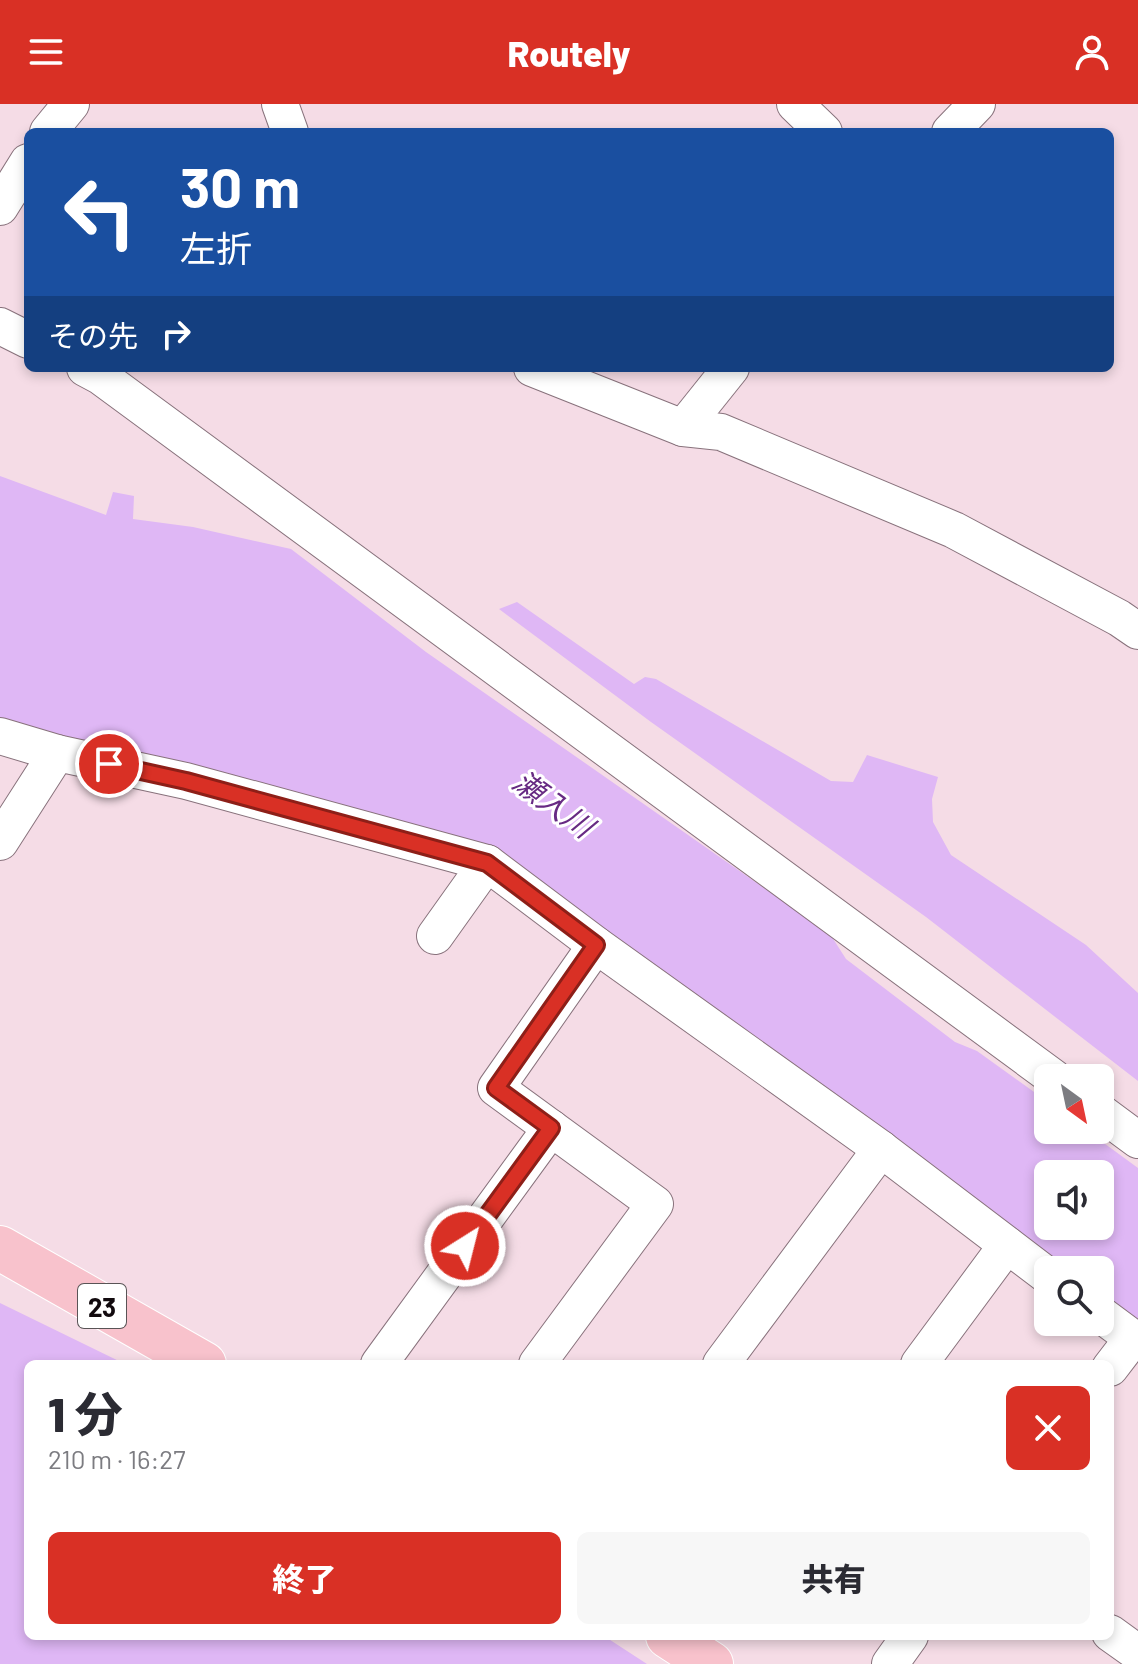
<!DOCTYPE html>
<html lang="ja">
<head>
<meta charset="utf-8">
<style>
  :root { --surface:#fff; --page:#f7f7f7; --text:#2b2b33; --muted:#7c7c81; --accent:#d93025 }
  body { margin:0; font-family:Barlow,"Noto Sans JP",sans-serif; background:var(--page); color:var(--text); height:100vh; display:flex; flex-direction:column; font-size:30px; white-space:nowrap }
  * { box-sizing:border-box; margin:0 }
  p { font-size:26px; color:var(--muted) }
  .icon { flex:none; width:44px; height:44px; fill:none; stroke:currentColor; stroke-width:2; stroke-linecap:round; stroke-linejoin:round }
  .map { position:relative; flex:1; overflow:hidden }
  .side { position:absolute; left:24px; top:1256px; width:1090px; height:280px; display:flex; flex-direction:column; background:var(--surface); border-radius:12px; box-shadow:0 4px 12px #0003 }
  .side>* { flex:none }
  .guide { position:absolute; left:24px; top:24px; width:1090px; height:244px; border-radius:12px; box-shadow:0 4px 12px #0003; background:#1a4fa0; color:#fff; overflow:hidden }
  .needle { width:52px; rotate:147deg }
  .controls { position:absolute; left:1034px; top:960px; display:grid; gap:16px }
  .controls a { display:grid; place-items:center; width:80px; height:80px; border-radius:12px; background:var(--surface); box-shadow:0 4px 12px #0003; font-size:40px }
  .pin { position:absolute; display:grid; place-items:center; width:68px; height:68px; color:#fff; margin:-34px; border:4px solid #fff; border-radius:50%; box-shadow:0 2px 8px #0007 }
  .me { position:absolute; width:88px; margin:-44px; rotate:36deg; stroke-linejoin:round; filter:drop-shadow(0 0 6px #0008) }
  .turn { display:flex; align-items:center; gap:28px; height:168px; padding:0 24px; font-size:36px }
  .turn .icon { width:104px; height:104px; stroke-width:2.5 }
  .turn b { display:block; font-size:56px; line-height:68px }
  .then { display:flex; align-items:center; height:76px; padding:0 24px; background:#0003; gap:16px; font-size:30px }
  .round { display:grid; place-items:center; flex:none; width:84px; height:84px; border-radius:12px; background:var(--page) }
  .summary { display:flex; align-items:center; justify-content:space-between; height:136px; padding:0 24px }
  h1 { font-size:48px; font-weight:800; line-height:60px }
  .cta { display:flex; gap:16px; margin-top:auto; padding:16px 24px }
  .cta a { flex:1; height:92px; border-radius:12px; background:var(--accent); color:#fff; font-size:32px; font-weight:800; line-height:92px; text-align:center }
  .cta a+a { background:var(--page); color:var(--text) }
  header { display:flex; justify-content:space-between; align-items:center; height:104px; padding:0 24px; background:var(--accent); color:#fff; font-size:36px; font-weight:800 }
  .map>svg:first-child { display:block }
  .water { fill:#dfb7f5; fill-rule:evenodd }
  .lines { fill:none; stroke-linecap:round; stroke-linejoin:round }
  .minor-casing { stroke:#88727c; stroke-width:38 }
  .primary-casing { stroke:#fff; stroke-width:46 }
  .minor { stroke:#fff; stroke-width:36 }
  .primary { stroke:#f8c2cc; stroke-width:44 }
  .route-casing { stroke:#8d1f18; stroke-width:20 }
  .route { stroke:#d93025; stroke-width:14 }
  .labels { text-anchor:middle; dominant-baseline:central; stroke-width:6; stroke-linejoin:round; paint-order:stroke }
  .shield { fill:#fff; stroke:#595456; stroke-width:2 }
  .shield-label { font-size:26px; font-weight:bold; fill:#120a0e }
  .water-label { font-size:30px; font-style:italic; fill:#672a83; stroke:#fff }
</style>
</head>
<body>
<header><svg class="icon" aria-label="menu" viewBox="0 0 24 24"><path d="M4 6h16M4 12h16M4 18h16"/></svg>Routely<svg class="icon" aria-label="person" viewBox="0 0 24 24"><circle cx="12" cy="8" r="4"/><path d="M4 21q1-7 8-7t8 7"/></svg></header>
<div class="map">
<svg width="1138" height="1560" viewBox="0 0 1138 1560">
  <rect width="100%" height="100%" fill="#f5dce6"/>
  <g class="water">
    <path d="M0,372l106,39 7,-23 21,4 -1,23 60,8 98,22 135,103 404,282 16,25 109,83 22,9 71,51v28h38l52,38v153l-38,-29v-22h-31l-575,-421 -446,-114 -48,-16zM1048,1070h52v52h-52z"/>
    <polygon points="517,498 634,580 645,573 656,575 831,677 853,678 867,651 938,673 932,695 933,718 951,751 1086,841 1138,889 1138,977 926,813 651,618 499,505"/>
    <polygon points="0,1199 125,1260 28,1260 28,1532 604,1532 647,1560 0,1560"/>
  </g>
  <g class="lines">
    <defs>
      <g id="minor">
        <polyline points="280,0 290,28"/>
        <polyline points="795,0 824,28"/>
        <polyline points="48,28 71,0"/>
        <polyline points="950,28 977,0"/>
        <polyline points="0,103 28,58"/>
        <polyline points="0,222 28,236"/>
        <polyline points="85,264 100,272 1054,974"/>
        <polyline points="532,264 683,324 721,328 954,426 1119,514 1138,527"/>
        <polyline points="683,324 731,264"/>
        <polyline points="0,632 57,649"/>
        <polyline points="0,738 57,649 186,677 487,759 596,841 881,1045 1048,1172"/>
        <polyline points="435,832 487,759"/>
        <polyline points="1100,1008 1138,1036"/>
        <polyline points="1100,1210 1138,1238"/>
        <polyline points="379,1260 551,1024"/>
        <polyline points="537,1260 655,1100 496,984 596,841"/>
        <polyline points="721,1260 881,1045"/>
        <polyline points="919,1260 1007,1141"/>
        <polyline points="1110,1264 1133,1234"/>
        <polyline points="1110,1529 1138,1549"/>
        <polyline points="890,1560 910,1532"/>
      </g>
      <g id="primary">
        <polyline points="0,1144 204,1260"/>
        <polyline points="668,1532 711,1560"/>
      </g>
    </defs>
    <use href="#minor" class="minor-casing"/>
    <use href="#primary" class="primary-casing"/>
    <use href="#minor" class="minor"/>
    <use href="#primary" class="primary"/>
  </g>
  <g class="lines">
    <defs>
      <polyline id="route" points="109,660 186,677 487,759 596,841 496,984 551,1024 465,1142"/>
    </defs>
    <use href="#route" class="route-casing"/>
    <use href="#route" class="route"/>
  </g>
  <g class="labels">
    <rect class="shield" x="78" y="1180" width="48" height="44" rx="6"/>
    <g class="shield-label">
      <text x="102" y="1202">23</text>
    </g>
    <g class="water-label">
      <text transform="translate(554 699) rotate(36)">瀬入川</text>
    </g>
  </g>
</svg>
<div class="controls">
<a><svg class="needle" viewBox="-14 -14 28 28"><path d="M0-13l5 13h-10z" fill="#e53935"/><path d="M0 13l5-13h-10z" fill="#7c7c81"/></svg></a>
<a><svg class="icon" aria-label="sound" viewBox="0 0 24 24"><path d="M4 9h4l5-4v14l-5-4H4zM17 9q2 3 0 6"/></svg></a>
<a><svg class="icon" aria-label="search" viewBox="0 0 24 24"><circle cx="10" cy="10" r="6"/><path d="M15 15l6 6"/></svg></a>
</div>
<div class="pin" style="left:109px;top:660px;background:#d93025"><svg class="icon" aria-label="arrive" viewBox="0 0 24 24"><path d="M6 21V4h12l-3 4 3 4H6"/></svg></div>
<svg class="me" style="left:465px;top:1142px" viewBox="-20 -20 40 40"><circle r="17" fill="#d93025" stroke="#fff" stroke-width="3"/><path d="M0-11L8 9 0 5-8 9z" fill="#fff"/></svg>
<div class="guide">
<div class="turn"><svg class="icon" aria-label="left" viewBox="0 0 24 24"><path d="M17 20v-9H6M10 6l-5 5 5 5"/></svg><div><b>30 m</b>左折</div></div>
<div class="then">その先<svg class="icon" aria-label="right" viewBox="0 0 24 24"><path d="M7 20v-9h11M14 6l5 5-5 5"/></svg></div>
</div>
<section class="side">
<div class="summary"><div><h1>1 分</h1><p>210 m · 16:27</p></div><a class="round" style="background:#d93025;color:#fff"><svg class="icon" aria-label="close" viewBox="0 0 24 24"><path d="M6 6l12 12M18 6L6 18"/></svg></a></div>
<div class="cta"><a>終了</a><a>共有</a></div>
</section>
</div>
</body>
</html>
